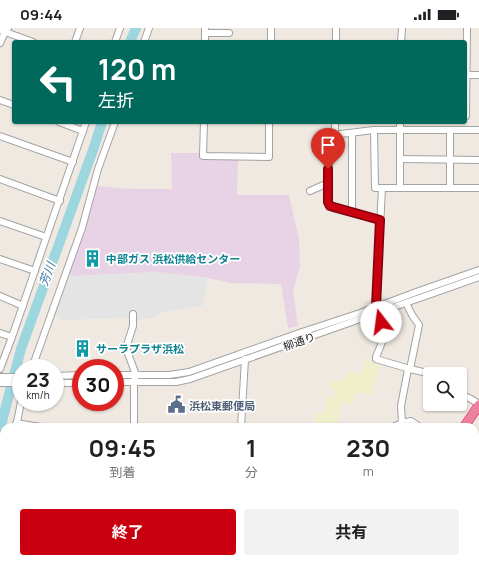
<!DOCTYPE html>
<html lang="ja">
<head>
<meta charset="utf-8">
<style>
  :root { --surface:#fff; --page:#f2f2f2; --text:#202124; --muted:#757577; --accent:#c90010 }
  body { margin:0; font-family:Manrope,"Noto Sans JP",sans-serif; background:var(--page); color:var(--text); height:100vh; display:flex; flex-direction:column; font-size:15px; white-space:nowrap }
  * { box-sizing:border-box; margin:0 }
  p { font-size:13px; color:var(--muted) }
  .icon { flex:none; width:22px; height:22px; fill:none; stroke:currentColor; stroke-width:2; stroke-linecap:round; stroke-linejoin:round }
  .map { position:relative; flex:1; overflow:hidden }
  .sheet { position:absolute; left:0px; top:395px; width:479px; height:140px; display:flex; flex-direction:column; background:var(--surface); border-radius:12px 12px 0 0; box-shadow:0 1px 3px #0004 }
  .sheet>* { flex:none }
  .guide { position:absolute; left:12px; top:12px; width:455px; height:84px; border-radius:4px; box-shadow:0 1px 3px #0004; background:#00695c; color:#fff; overflow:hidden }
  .tools { position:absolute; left:423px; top:339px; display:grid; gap:8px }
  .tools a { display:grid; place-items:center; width:44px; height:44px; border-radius:4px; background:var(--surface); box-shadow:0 1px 3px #0004; font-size:20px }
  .speed { position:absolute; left:12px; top:331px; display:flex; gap:8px; font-size:20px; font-weight:700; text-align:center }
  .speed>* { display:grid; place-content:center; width:52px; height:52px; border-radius:50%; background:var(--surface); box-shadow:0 1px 3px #0004; line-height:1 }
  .speed small { font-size:10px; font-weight:400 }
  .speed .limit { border:6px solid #d22; background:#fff; color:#111 }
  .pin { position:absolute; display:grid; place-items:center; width:34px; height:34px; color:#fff; margin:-41px -17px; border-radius:50% 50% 50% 0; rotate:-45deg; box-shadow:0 0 4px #0007 }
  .pin .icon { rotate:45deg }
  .me { position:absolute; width:44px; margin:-22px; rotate:345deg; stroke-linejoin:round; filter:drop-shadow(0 0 3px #0008) }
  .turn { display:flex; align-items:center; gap:14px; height:84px; padding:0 20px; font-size:18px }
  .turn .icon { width:52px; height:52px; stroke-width:2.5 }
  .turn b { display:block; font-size:28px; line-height:34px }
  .eta { display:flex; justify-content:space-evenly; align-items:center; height:68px; text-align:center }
  .eta b { font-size:24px; font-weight:700; line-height:28px }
  .action { display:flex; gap:8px; margin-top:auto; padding:8px 20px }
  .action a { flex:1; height:46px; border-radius:4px; background:var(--accent); color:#fff; font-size:16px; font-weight:700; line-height:46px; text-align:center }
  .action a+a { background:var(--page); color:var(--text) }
  .status { display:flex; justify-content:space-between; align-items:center; height:28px; padding:0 20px; background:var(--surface); direction:ltr }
  .status svg { height:11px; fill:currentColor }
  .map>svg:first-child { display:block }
  .industrial { fill:#e8d3e6 }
  .education { fill:#fffcda }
  .farmland { fill:#efefcb }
  .parking { fill:#e4e4e4 }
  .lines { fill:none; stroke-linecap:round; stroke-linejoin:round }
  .river { stroke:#9ed6e0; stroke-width:10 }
  .minor-casing { stroke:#a3a3a3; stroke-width:8 }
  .highway-casing { stroke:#e5166d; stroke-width:10 }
  .minor { stroke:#fff; stroke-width:6 }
  .highway { stroke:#ed829e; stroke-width:9 }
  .route-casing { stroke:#83000a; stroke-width:10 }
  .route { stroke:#c90010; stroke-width:7 }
  .labels { text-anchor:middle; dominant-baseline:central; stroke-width:3.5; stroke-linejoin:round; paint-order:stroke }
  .culture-label { font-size:11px; font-weight:bold; fill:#0d838f; stroke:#fff; text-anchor:start }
  .street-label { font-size:11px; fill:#1c1c1c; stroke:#fff }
  .service-label { font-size:11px; font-weight:bold; fill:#4e5e75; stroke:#fff; text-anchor:start }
  .water-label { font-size:12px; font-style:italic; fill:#3d78a3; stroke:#fff }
</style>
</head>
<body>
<div class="status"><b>09:44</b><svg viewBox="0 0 49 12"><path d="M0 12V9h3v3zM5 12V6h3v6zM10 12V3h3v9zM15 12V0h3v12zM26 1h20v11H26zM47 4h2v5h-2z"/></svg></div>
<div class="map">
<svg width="479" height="535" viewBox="0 0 479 535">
  <rect width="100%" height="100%" fill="#efe9e1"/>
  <polygon class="industrial" points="171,125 200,125 200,131 238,132 237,167 289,167 299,211 300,238 293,263 298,298 288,300 281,256 230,255 208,250 157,244 74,248 67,246 97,158 131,161 172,161"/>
  <polygon class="education" points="3,473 4,531 127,531 127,535 0,535 0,487"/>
  <polygon class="farmland" points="366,332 380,338 371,367 356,364 352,377 341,376 337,399 313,399 317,385 325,384 326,369 335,369 334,362 327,356 328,354 338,352 342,353 350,342 357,346 362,343"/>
  <polygon class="parking" points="157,244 208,251 202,278 160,284 159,287 155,287 155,290 137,292 128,290 60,292 59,287 53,287 67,246 74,248"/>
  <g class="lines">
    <g class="river">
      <polyline points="130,14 136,0"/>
      <polyline points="0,401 21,321 93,122 102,94"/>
    </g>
    <defs>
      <g id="minor">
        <polyline points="0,2 33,14"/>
        <polyline points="205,5 229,5"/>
        <polyline points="75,14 80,0"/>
        <polyline points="115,14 120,0"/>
        <polyline points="144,14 149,0"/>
        <polyline points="205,14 205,0"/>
        <polyline points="271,14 271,0"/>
        <polyline points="336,14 336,0"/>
        <polyline points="401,14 402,0"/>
        <polyline points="0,15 5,4 8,0"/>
        <polyline points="465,47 479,47"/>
        <polyline points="0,72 14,77"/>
        <polyline points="466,88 467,0"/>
        <polyline points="59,94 83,103"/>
        <polyline points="204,94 203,128 269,129 269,94"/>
        <polyline points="400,94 400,160"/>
        <polyline points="374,102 375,160 479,160"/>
        <polyline points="450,102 450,160"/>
        <polyline points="352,105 352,185"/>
        <polyline points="335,107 335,94"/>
        <polyline points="0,108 73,134"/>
        <polyline points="400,131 479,132"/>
        <polyline points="0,151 60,173"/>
        <polyline points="382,160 376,279 381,294 389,297 376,329 376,331 410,341 432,346"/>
        <polyline points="310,163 328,155"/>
        <polyline points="380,192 333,180 329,176 329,112 330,110 332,107 374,102 479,102"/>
        <polyline points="0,193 46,209"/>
        <polyline points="0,231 35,243"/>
        <polyline points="0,268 23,278"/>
        <polyline points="406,275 412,287 419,297 410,341"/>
        <polyline points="133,286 133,298 126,320 136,347 134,353 134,399"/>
        <polyline points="0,305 12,309"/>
        <polyline points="32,340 82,200 98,141 115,94"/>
        <polyline points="0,341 12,309 86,94"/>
        <polyline points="115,347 169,347 189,344 302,304 360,285 419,263 479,242"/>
        <polyline points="55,348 81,347"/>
        <polyline points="0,349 21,349"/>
        <polyline points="115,354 176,354 190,351 479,249"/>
        <polyline points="0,355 21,355"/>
        <polyline points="55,355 81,355"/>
        <polyline points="460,366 471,371 479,376"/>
        <polyline points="16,395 41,399"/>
        <polyline points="402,395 401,378 408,341"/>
        <polyline points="16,399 21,374"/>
        <polyline points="241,399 245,331"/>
        <polyline points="393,399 402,395 411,393 420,399"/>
        <polyline points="0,468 4,450"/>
        <polyline points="163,531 164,535"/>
        <polyline points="274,535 284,531"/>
      </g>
      <g id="highway">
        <polyline points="464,399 479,377"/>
        <polyline points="373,535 376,531"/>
      </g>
    </defs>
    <use href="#minor" class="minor-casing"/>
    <use href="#highway" class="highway-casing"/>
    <use href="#minor" class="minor"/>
    <use href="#highway" class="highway"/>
  </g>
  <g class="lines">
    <defs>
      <polyline id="route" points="328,141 328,174 330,178 380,192 376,279 381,294"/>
    </defs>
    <use href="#route" class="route-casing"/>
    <use href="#route" class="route"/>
  </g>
  <defs>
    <symbol id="building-bare" viewBox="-9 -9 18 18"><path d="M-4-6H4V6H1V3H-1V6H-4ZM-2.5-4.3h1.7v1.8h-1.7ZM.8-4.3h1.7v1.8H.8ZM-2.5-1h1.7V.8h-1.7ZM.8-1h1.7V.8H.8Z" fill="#0f9aa8" stroke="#fff" stroke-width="2.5" paint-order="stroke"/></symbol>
    <symbol id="civic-bare" viewBox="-9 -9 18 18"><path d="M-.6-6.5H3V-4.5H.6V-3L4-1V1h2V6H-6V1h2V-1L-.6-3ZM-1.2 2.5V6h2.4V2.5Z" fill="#5c6f8a" stroke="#fff" stroke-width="2.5" paint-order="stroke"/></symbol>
  </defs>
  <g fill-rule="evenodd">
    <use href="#building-bare" x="80" y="218" width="25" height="25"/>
    <use href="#building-bare" x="70" y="308" width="25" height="25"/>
    <use href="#civic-bare" x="164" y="364" width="25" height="25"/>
  </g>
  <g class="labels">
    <g class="culture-label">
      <text x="106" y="230">中部ガス 浜松供給センター</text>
      <text x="96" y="320">サーラプラザ浜松</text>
    </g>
    <g class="street-label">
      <text transform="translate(299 313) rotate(-19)">柳通り</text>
    </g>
    <g class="service-label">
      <text x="189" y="377">浜松東郵便局</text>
    </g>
    <g class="water-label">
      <text transform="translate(47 246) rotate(-70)">芳川</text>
    </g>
  </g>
</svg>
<div class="tools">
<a><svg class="icon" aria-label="search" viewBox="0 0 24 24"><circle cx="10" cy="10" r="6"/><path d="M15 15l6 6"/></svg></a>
</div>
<div class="speed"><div>23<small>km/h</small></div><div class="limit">30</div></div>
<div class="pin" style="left:328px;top:141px;background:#d93025"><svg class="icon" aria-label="arrive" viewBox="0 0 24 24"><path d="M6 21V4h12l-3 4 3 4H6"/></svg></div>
<svg class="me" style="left:381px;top:294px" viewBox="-20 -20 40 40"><circle r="19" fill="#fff"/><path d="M0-13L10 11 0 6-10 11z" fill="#c90010"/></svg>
<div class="guide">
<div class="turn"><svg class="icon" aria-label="left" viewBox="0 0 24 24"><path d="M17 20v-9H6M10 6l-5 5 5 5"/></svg><div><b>120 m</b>左折</div></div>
</div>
<section class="sheet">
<div class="eta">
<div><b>09:45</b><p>到着</p></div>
<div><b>1</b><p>分</p></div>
<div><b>230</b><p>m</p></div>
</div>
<div class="action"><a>終了</a><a>共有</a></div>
</section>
</div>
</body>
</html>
